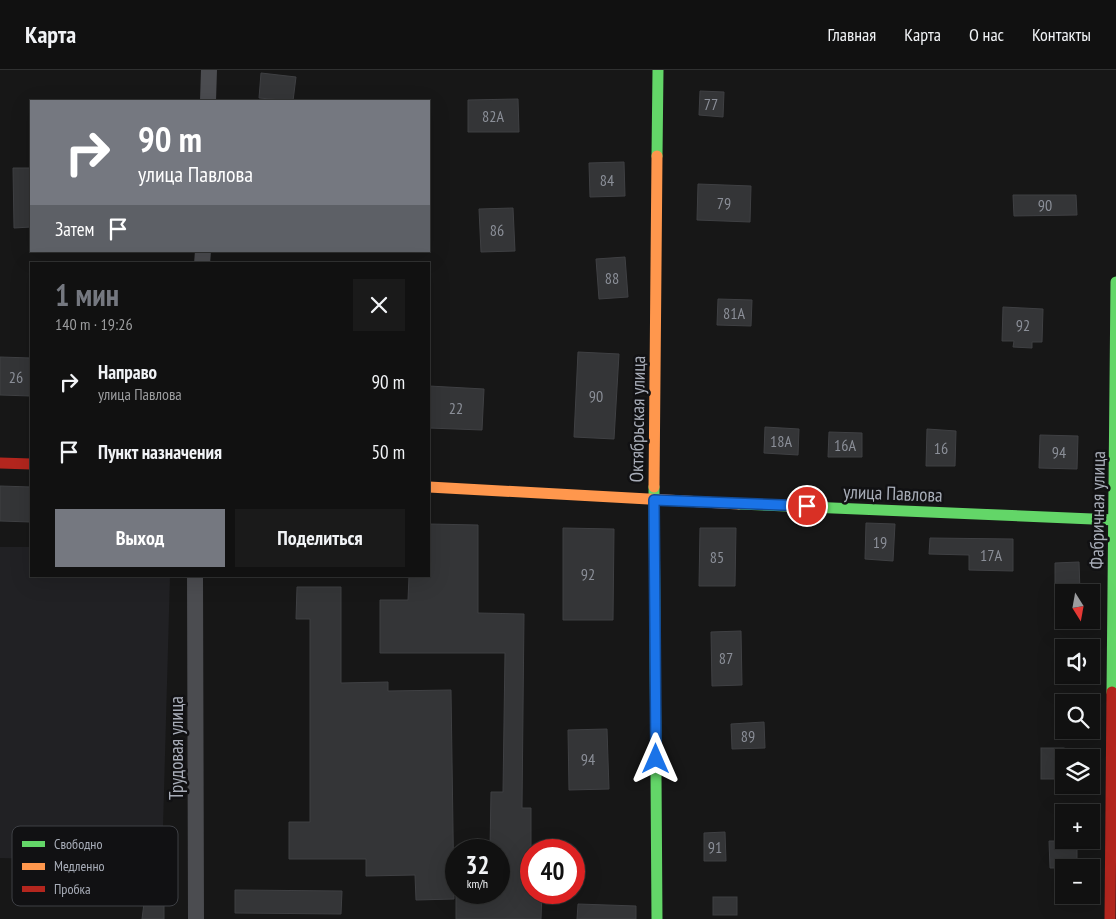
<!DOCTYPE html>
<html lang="ru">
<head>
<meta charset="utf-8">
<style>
  :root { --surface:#111; --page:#1a1a1a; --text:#f1f3f6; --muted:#9c9d9f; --line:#303131; --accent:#757880 }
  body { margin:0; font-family:"PT Sans Narrow",sans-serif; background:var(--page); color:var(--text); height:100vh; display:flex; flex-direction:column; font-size:19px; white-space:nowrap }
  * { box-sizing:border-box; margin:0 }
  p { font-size:16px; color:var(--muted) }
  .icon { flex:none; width:28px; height:28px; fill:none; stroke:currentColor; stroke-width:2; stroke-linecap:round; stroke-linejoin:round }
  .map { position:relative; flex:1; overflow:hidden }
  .details { position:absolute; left:30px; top:192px; width:400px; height:315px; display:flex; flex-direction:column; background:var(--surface); border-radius:0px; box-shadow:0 5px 20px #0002,0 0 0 1px var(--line) }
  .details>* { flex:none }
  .guide { position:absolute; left:30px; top:30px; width:400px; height:152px; border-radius:0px; box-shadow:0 5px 20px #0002,0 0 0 1px var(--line); background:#757880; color:#fff; overflow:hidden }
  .needle { width:32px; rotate:169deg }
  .tools { position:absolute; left:1055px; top:514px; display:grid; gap:10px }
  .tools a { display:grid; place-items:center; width:45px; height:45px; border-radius:0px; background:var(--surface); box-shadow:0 5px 20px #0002,0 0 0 1px var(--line); font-size:25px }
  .speed { position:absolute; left:445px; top:769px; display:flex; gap:10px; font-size:25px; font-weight:700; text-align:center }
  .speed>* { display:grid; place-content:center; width:65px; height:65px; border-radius:50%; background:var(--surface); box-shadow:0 5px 20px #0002,0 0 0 1px var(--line); line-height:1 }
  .speed small { font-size:12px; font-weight:400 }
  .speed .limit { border:8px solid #d22; background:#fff; color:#111 }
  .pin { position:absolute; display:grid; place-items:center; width:42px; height:42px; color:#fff; margin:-21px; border:2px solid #fff; border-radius:50%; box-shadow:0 1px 5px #0007 }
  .me { position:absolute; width:55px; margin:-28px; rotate:0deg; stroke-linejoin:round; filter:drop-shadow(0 0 4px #0008) }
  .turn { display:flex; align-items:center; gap:18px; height:105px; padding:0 25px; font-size:22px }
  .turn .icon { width:65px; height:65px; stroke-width:2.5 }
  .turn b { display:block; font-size:35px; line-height:42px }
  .then { display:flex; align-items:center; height:48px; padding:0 25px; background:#0003; gap:10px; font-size:19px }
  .round { display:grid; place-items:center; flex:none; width:52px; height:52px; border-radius:0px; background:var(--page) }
  .overview { display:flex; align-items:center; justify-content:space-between; height:85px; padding:0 25px }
  h1 { font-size:30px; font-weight:800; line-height:38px; color:var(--accent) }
  .button { display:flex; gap:10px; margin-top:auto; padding:10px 25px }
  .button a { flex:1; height:58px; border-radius:0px; background:var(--accent); color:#fff; font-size:20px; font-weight:800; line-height:58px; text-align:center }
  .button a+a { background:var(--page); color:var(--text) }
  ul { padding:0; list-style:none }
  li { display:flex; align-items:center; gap:15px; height:70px; padding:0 25px }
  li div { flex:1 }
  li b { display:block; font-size:19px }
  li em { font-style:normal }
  header { display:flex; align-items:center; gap:30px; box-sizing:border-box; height:70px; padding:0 25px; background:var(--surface); border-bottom:1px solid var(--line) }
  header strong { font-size:24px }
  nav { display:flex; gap:28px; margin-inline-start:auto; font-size:18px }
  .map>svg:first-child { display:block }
  .built { fill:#212124 }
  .building { fill:#343537; stroke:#3f4043 }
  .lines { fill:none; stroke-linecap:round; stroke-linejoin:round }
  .street { stroke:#4b4c50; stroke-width:16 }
  .fast { stroke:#63d668; stroke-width:11 }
  .slow { stroke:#ff974d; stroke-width:11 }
  .jam { stroke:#b3261e; stroke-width:11 }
  .route-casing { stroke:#114b97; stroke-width:12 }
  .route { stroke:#1a73e8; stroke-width:9 }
  .labels { text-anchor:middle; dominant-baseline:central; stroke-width:5; stroke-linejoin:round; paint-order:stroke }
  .number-label { font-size:16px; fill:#8b8f98 }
  .street-label { font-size:19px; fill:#a8adb8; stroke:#111113 }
  .key { fill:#111113; stroke:#3e4045; stroke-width:1 }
  .key-label { font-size:14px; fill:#a8adb8 }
</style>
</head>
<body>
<header>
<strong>Карта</strong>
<nav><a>Главная</a><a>Карта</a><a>О нас</a><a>Контакты</a></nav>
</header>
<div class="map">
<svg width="1116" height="849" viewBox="0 0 1116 849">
  <rect width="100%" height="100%" fill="#171717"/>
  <polygon class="built" points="0,477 31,477 31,506 170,506 162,793 0,788"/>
  <g class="building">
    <polygon points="261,3 296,7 293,31 259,28"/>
    <polygon points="700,21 724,22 723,47 699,45"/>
    <polygon points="518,29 519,62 468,62 468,30"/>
    <polygon points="624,92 625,126 590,127 589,93"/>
    <polygon points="13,98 31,98 31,157 14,158"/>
    <polygon points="698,114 751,116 750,152 697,150"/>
    <polygon points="1013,125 1076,125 1077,145 1014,146"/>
    <polygon points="513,138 515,181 481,182 479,139"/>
    <polygon points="625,187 628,227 599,229 596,189"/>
    <polygon points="718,229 752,230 751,256 717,255"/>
    <polygon points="1003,237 1043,239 1042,272 1032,272 1032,278 1013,277 1014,271 1002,271"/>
    <polygon points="578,282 619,284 614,369 574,367"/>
    <polygon points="0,287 31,288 31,326 0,325"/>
    <polygon points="429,316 484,319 482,360 429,358"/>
    <polygon points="765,357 799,359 798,385 764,383"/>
    <polygon points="927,359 956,361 955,396 926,396"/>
    <polygon points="829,362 862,363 862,387 828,387"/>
    <polygon points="1040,365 1078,366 1077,399 1039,398"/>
    <polygon points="0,416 31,417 31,452 0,451"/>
    <polygon points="866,453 895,454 893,491 865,489"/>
    <polygon points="429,454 478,455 478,543 524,544 522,738 531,738 531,822 542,822 541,849 456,849 456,822 499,822 499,780 490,780 491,722 503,722 505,583 380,583 380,530 408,530 409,506 429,506"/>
    <polygon points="563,458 614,459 613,550 563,550"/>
    <polygon points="700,458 736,458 735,516 699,516"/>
    <polygon points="930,468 1013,469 1013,501 969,500 969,485 929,484"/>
    <polygon points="1079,492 1080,522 1055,522 1055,493"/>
    <polygon points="297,517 341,517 341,613 388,612 388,621 451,620 454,829 416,830 415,805 366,806 366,789 289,789 289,752 310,752 310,549 296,549"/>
    <polygon points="741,561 742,615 712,616 711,562"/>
    <polygon points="764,652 765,678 732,679 731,654"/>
    <polygon points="607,659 609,719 569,720 568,660"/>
    <rect x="1041" y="678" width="23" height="31"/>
    <polygon points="725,762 726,791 704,791 704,763"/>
    <polygon points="1049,771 1077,771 1077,798 1050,798"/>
    <polygon points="235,820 342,821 341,844 235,843"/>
    <rect x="713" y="827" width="24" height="18"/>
    <polygon points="144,833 164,834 164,849 142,849"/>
    <polygon points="578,834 636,836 636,849 577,849"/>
  </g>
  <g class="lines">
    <g class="street">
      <polyline points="208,31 209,0"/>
      <polyline points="202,194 203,181"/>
      <polyline points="195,506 196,849"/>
    </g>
    <g class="fast">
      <polyline points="657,86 658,0"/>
      <polyline points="654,417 657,849"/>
      <polyline points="739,434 1116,450"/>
      <polyline points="1112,622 1116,212"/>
    </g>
    <g class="slow">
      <polyline points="429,417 739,434"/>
      <polyline points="654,417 657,86"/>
    </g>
    <g class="jam">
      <polyline points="0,393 31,394"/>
      <polyline points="1110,849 1112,622"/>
    </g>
  </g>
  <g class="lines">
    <defs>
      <polyline id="route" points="656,689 654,430 807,436"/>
    </defs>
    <use href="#route" class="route-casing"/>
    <use href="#route" class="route"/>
  </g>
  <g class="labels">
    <g class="number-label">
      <text x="711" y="34">77</text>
      <text x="493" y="46">82А</text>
      <text x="607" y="110">84</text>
      <text x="724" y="133">79</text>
      <text x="1045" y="135">90</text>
      <text x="497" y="160">86</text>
      <text x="612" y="208">88</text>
      <text x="734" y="243">81А</text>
      <text x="1023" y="255">92</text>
      <text x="16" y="307">26</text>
      <text x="596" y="326">90</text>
      <text x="456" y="338">22</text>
      <text x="781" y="371">18А</text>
      <text x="845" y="375">16А</text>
      <text x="941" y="378">16</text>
      <text x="1059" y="382">94</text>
      <text x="880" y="472">19</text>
      <text x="991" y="485">17А</text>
      <text x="717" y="487">85</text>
      <text x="588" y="504">92</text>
      <text x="726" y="588">87</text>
      <text x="748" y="666">89</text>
      <text x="588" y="689">94</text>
      <text x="715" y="777">91</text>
    </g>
    <g class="street-label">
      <text transform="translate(637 349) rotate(-89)">Октябрьская улица</text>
      <text transform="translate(893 423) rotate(2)">улица Павлова</text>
      <text transform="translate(1097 440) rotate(-89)">Фабричная улица</text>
      <text transform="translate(176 678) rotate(-90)">Трудовая улица</text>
    </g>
  </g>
  <rect x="12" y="756" width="166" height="80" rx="8" class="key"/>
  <rect x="22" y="771" width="23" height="6" fill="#63d668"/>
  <rect x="22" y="793" width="23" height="7" fill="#ff974d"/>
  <rect x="22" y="816" width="23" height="6" fill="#b3261e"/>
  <g class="key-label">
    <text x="54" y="779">Свободно</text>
    <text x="54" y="801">Медленно</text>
    <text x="54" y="824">Пробка</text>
  </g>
</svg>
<div class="tools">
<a><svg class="needle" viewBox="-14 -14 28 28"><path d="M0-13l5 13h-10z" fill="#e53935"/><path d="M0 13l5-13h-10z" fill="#9c9d9f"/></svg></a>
<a><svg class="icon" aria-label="sound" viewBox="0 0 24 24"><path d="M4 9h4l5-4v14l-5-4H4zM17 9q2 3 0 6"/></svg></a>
<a><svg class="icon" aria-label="search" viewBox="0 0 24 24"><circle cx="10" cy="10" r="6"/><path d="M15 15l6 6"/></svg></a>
<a><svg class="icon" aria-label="layers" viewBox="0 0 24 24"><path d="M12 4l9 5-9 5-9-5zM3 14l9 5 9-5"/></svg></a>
<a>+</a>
<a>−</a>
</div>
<div class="speed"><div>32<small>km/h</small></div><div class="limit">40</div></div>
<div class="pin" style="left:807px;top:436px;background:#d93025"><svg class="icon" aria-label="arrive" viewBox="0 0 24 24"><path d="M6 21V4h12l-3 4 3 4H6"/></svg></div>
<svg class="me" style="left:656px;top:689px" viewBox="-20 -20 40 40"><path d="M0-17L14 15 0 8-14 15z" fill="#1a73e8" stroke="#fff" stroke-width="4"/></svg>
<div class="guide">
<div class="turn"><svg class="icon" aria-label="right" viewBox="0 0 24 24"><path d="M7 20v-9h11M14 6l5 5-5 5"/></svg><div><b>90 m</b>улица Павлова</div></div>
<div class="then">Затем<svg class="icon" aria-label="arrive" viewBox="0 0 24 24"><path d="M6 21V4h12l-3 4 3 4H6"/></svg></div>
</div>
<section class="details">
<div class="overview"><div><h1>1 мин</h1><p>140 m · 19:26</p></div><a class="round"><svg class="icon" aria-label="close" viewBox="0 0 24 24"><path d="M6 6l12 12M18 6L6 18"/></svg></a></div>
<ul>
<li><svg class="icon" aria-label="right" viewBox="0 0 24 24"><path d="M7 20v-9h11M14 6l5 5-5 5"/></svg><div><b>Направо</b><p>улица Павлова</p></div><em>90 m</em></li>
<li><svg class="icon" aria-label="arrive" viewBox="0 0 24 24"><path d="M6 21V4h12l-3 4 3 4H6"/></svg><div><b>Пункт назначения</b></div><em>50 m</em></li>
</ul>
<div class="button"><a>Выход</a><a>Поделиться</a></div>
</section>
</div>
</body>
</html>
